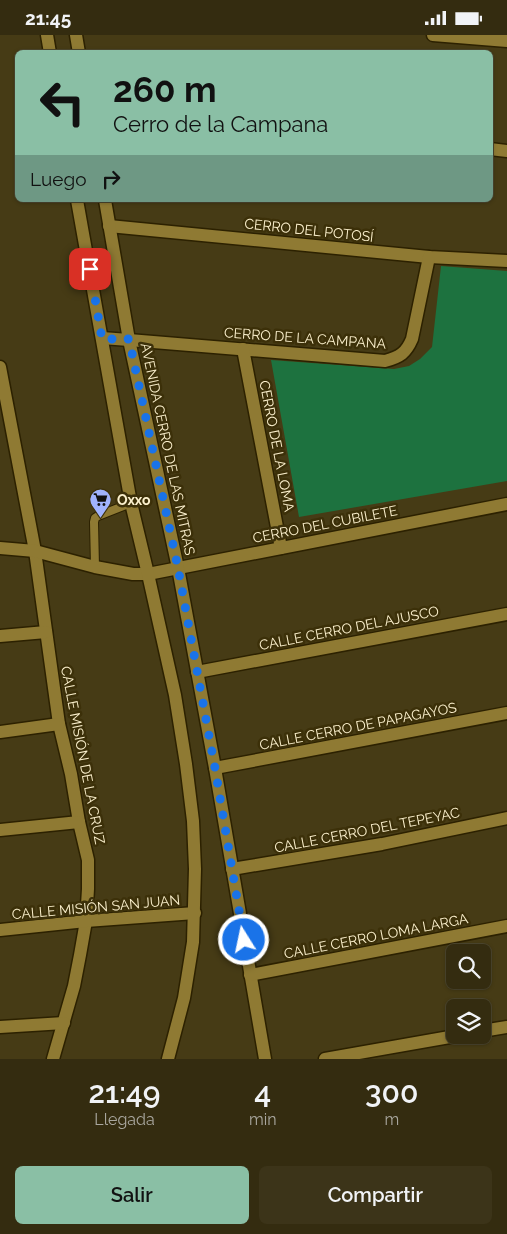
<!DOCTYPE html>
<html lang="es">
<head>
<meta charset="utf-8">
<style>
  :root { --surface:#342c10; --page:#3c3419; --text:#f1f3f6; --muted:#a9a79f; --line:#4e4830; --accent:#8abfa5 }
  body { margin:0; font-family:Raleway,sans-serif; background:var(--page); color:var(--text); height:100vh; display:flex; flex-direction:column; font-size:19px; white-space:nowrap }
  * { box-sizing:border-box; margin:0 }
  p { font-size:16px; color:var(--muted) }
  .icon { flex:none; width:28px; height:28px; fill:none; stroke:currentColor; stroke-width:2; stroke-linecap:round; stroke-linejoin:round }
  .map { position:relative; height:1024px; overflow:hidden }
  .drawer { display:flex; flex-direction:column; background:var(--surface); flex:1 }
  .drawer>* { flex:none }
  .guide { position:absolute; left:15px; top:15px; width:478px; height:152px; border-radius:8px; box-shadow:0 1px 4px #0004,0 0 0 1px var(--line); background:#8abfa5; color:#111; overflow:hidden }
  .fabs { position:absolute; left:446px; top:909px; display:grid; gap:10px }
  .fabs a { display:grid; place-items:center; width:45px; height:45px; border-radius:8px; background:var(--surface); box-shadow:0 1px 4px #0004,0 0 0 1px var(--line); font-size:25px }
  .pin { position:absolute; display:grid; place-items:center; width:42px; height:42px; color:#fff; margin:-21px; border-radius:10px; box-shadow:0 2px 8px #0006 }
  .me { position:absolute; width:55px; margin:-28px; rotate:350deg; stroke-linejoin:round; filter:drop-shadow(0 0 4px #0008) }
  .turn { display:flex; align-items:center; gap:18px; height:105px; padding:0 15px; font-size:22px }
  .turn .icon { width:65px; height:65px; stroke-width:2.5 }
  .turn b { display:block; font-size:35px; line-height:42px }
  .then { display:flex; align-items:center; height:48px; padding:0 15px; background:#0003; gap:10px; font-size:19px }
  .eta { display:flex; justify-content:space-evenly; align-items:center; height:85px; text-align:center }
  .eta b { font-size:30px; font-weight:600; line-height:35px }
  .button { display:flex; gap:10px; margin-top:auto; padding:10px 15px }
  .button a { flex:1; height:58px; border-radius:8px; background:var(--accent); color:#111; font-size:20px; font-weight:600; line-height:58px; text-align:center }
  .button a+a { background:var(--page); color:var(--text) }
  .status { display:flex; justify-content:space-between; align-items:center; height:35px; padding:0 25px; background:var(--surface); direction:ltr }
  .status svg { height:14px; fill:currentColor }
  .map>svg:first-child { display:block }
  .green { fill:#1d723f }
  .lines { fill:none; stroke-linecap:round; stroke-linejoin:round }
  .service-casing { stroke:#2c2100; stroke-width:10 }
  .minor-casing { stroke:#2c2100; stroke-width:15 }
  .tertiary-casing { stroke:#2c2100; stroke-width:15 }
  .service { stroke:#8f7a33; stroke-width:8 }
  .minor { stroke:#8f7a33; stroke-width:12 }
  .tertiary { stroke:#8f7a33; stroke-width:12 }
  .route { stroke:#1a73e8; stroke-width:9; stroke-dasharray:0 16.2 }
  .labels { text-anchor:middle; dominant-baseline:central; stroke-width:5; stroke-linejoin:round; paint-order:stroke }
  .street-label { font-size:14px; fill:#fcf1ce; stroke:#3c3009 }
  .poi-label { font-size:14px; font-weight:bold; fill:#fcf1ce; stroke:#3c3009; text-anchor:start }
</style>
</head>
<body>
<div class="status"><b>21:45</b><svg viewBox="0 0 49 12"><path d="M0 12V9h3v3zM5 12V6h3v6zM10 12V3h3v9zM15 12V0h3v12zM26 1h20v11H26zM47 4h2v5h-2z"/></svg></div>
<div class="map">
<svg width="507" height="1024" viewBox="0 0 507 1024">
  <rect width="100%" height="100%" fill="#463b15"/>
  <polygon class="green" points="441,231 507,236 507,446 299,482 271,325 394,334 409,331 420,324 432,312"/>
  <g class="lines">
    <defs>
      <polyline id="service" points="95,532 94,487 95,483 98,481 131,468"/>
      <g id="minor">
        <polyline points="433,0 507,6"/>
        <polyline points="490,114 507,116"/>
        <polyline points="109,191 429,222 507,226"/>
        <path d="M102,303l27,2 256,21c15,-4 21,-8 27,-22l17,-82"/>
        <polyline points="243,314 281,513"/>
        <polyline points="0,332 35,516 59,689 71,739 79,787 88,825 88,854 86,886 80,920 74,951 53,1024"/>
        <polyline points="0,513 35,516 95,532 133,539 148,539 507,469"/>
        <polyline points="178,533 215,733 265,1024"/>
        <polyline points="0,601 46,597"/>
        <polyline points="197,637 507,579"/>
        <polyline points="0,697 59,689"/>
        <polyline points="215,733 507,678"/>
        <polyline points="0,795 79,787"/>
        <polyline points="232,834 382,809 507,783"/>
        <polyline points="0,895 86,886 195,878"/>
        <polyline points="250,940 507,891"/>
        <polyline points="0,992 64,988"/>
        <polyline points="482,996 507,992"/>
        <polyline points="325,1024 461,1000"/>
      </g>
      <g id="tertiary">
        <polyline points="47,0 50,18"/>
        <polyline points="76,0 79,18"/>
        <polyline points="77,165 131,468 148,539 175,660 186,729 193,786 195,834 193,907 184,963 168,1024"/>
        <polyline points="105,165 129,305 178,533"/>
      </g>
    </defs>
    <use href="#service" class="service-casing"/>
    <use href="#minor" class="minor-casing"/>
    <use href="#tertiary" class="tertiary-casing"/>
    <use href="#service" class="service"/>
    <use href="#minor" class="minor"/>
    <use href="#tertiary" class="tertiary"/>
  </g>
  <g class="lines">
    <polyline class="route" points="90,234 102,304 129,304 178,533 215,733 244,905"/>
  </g>
  <defs>
    <symbol id="supermarket-pin" viewBox="-11 -11 22 30"><path d="M0 17L-7.5 6A9.5 9.5 0 1 1 7.5 6Z" fill="#a0b3fd" stroke="#3c3009"/><path d="M-6-5.5h2.5l.6 2H6L4.5 2H-2.5L-4.4-4H-6ZM-1.5 3.2a1.3 1.3 0 1 0 .1 0ZM3 3.2a1.3 1.3 0 1 0 .1 0Z" fill="#111"/></symbol>
  </defs>
  <g fill-rule="evenodd">
    <use href="#supermarket-pin" x="88" y="452" width="25" height="34"/>
  </g>
  <g class="labels">
    <g class="street-label">
      <text transform="translate(309 195) rotate(6)">CERRO DEL POTOSÍ</text>
      <text transform="translate(305 303) rotate(4)">CERRO DE LA CAMPANA</text>
      <text transform="translate(277 411) rotate(79)">CERRO DE LA LOMA</text>
      <text transform="translate(168 414) rotate(78)">AVENIDA CERRO DE LAS MITRAS</text>
      <text transform="translate(325 489) rotate(-11)">CERRO DEL CUBILETE</text>
      <text transform="translate(349 593) rotate(-11)">CALLE CERRO DEL AJUSCO</text>
      <text transform="translate(358 691) rotate(-11)">CALLE CERRO DE PAPAGAYOS</text>
      <text transform="translate(83 720) rotate(79)">CALLE MISIÓN DE LA CRUZ</text>
      <text transform="translate(367 795) rotate(-11)">CALLE CERRO DEL TEPEYAC</text>
      <text transform="translate(96 872) rotate(-5)">CALLE MISIÓN SAN JUAN</text>
      <text transform="translate(376 901) rotate(-11)">CALLE CERRO LOMA LARGA</text>
    </g>
    <g class="poi-label">
      <text x="117" y="465">Oxxo</text>
    </g>
  </g>
</svg>
<div class="fabs">
<a><svg class="icon" aria-label="search" viewBox="0 0 24 24"><circle cx="10" cy="10" r="6"/><path d="M15 15l6 6"/></svg></a>
<a><svg class="icon" aria-label="layers" viewBox="0 0 24 24"><path d="M12 4l9 5-9 5-9-5zM3 14l9 5 9-5"/></svg></a>
</div>
<div class="pin" style="left:90px;top:234px;background:#d93025"><svg class="icon" aria-label="arrive" viewBox="0 0 24 24"><path d="M6 21V4h12l-3 4 3 4H6"/></svg></div>
<svg class="me" style="left:244px;top:905px" viewBox="-20 -20 40 40"><circle r="17" fill="#1a73e8" stroke="#fff" stroke-width="3"/><path d="M0-11L8 9 0 5-8 9z" fill="#fff"/></svg>
<div class="guide">
<div class="turn"><svg class="icon" aria-label="left" viewBox="0 0 24 24"><path d="M17 20v-9H6M10 6l-5 5 5 5"/></svg><div><b>260 m</b>Cerro de la Campana</div></div>
<div class="then">Luego<svg class="icon" aria-label="right" viewBox="0 0 24 24"><path d="M7 20v-9h11M14 6l5 5-5 5"/></svg></div>
</div>
</div>
<section class="drawer">
<div class="eta">
<div><b>21:49</b><p>Llegada</p></div>
<div><b>4</b><p>min</p></div>
<div><b>300</b><p>m</p></div>
</div>
<div class="button"><a>Salir</a><a>Compartir</a></div>
</section>
</body>
</html>
